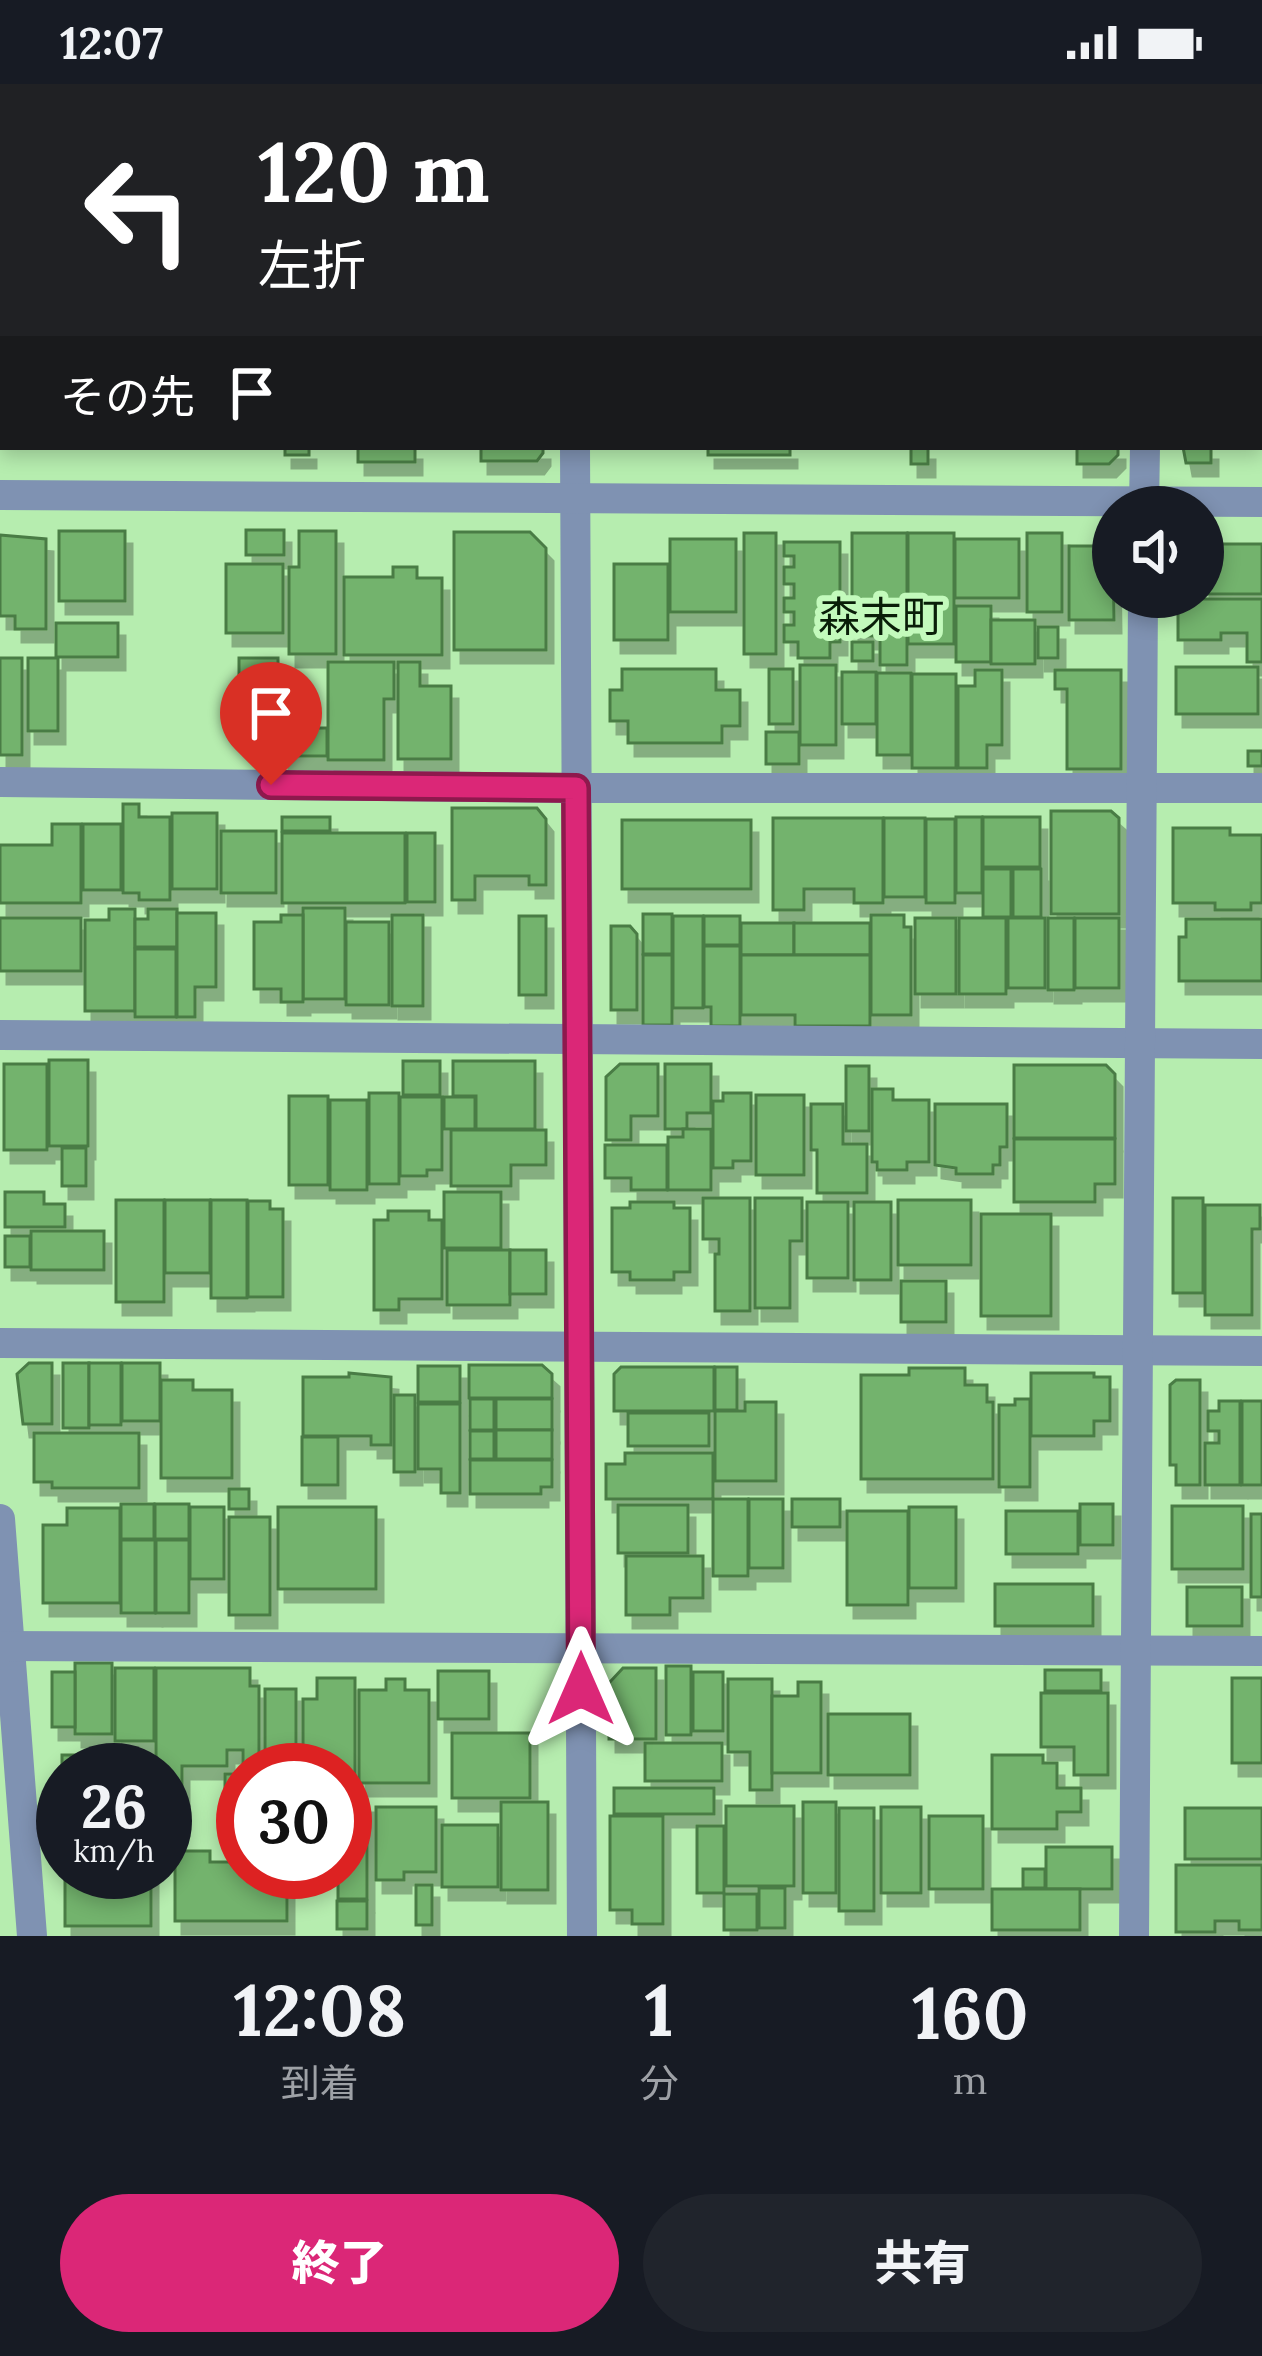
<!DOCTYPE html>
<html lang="ja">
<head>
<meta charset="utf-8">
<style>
  :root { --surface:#171b24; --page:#20242c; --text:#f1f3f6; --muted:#9ea1a6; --accent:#db2777 }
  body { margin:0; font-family:Lora,"Noto Sans JP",serif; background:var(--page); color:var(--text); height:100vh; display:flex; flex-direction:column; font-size:45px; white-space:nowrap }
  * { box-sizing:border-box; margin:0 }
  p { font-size:39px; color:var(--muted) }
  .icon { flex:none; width:66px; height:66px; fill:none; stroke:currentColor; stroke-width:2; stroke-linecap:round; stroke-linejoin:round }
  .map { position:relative; height:1852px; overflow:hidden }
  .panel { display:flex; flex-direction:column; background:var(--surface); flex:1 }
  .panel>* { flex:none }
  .top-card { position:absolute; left:0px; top:0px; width:1263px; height:366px; box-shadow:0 6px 18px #0003; background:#202124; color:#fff; overflow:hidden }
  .controls { position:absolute; left:1092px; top:402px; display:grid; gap:24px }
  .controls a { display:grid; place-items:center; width:132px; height:132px; border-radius:50%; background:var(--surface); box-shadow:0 6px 18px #0003; font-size:60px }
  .speed { position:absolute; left:36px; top:1659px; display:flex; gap:24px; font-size:60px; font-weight:700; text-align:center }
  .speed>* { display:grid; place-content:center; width:156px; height:156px; border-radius:50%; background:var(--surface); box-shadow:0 6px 18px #0003; line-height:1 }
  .speed small { font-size:30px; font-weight:400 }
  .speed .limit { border:18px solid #d22; background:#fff; color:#111 }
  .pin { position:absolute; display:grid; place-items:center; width:102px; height:102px; color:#fff; margin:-123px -51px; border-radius:50% 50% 50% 0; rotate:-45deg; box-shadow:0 0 12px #0007 }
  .pin .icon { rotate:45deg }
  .me { position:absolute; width:132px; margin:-66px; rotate:0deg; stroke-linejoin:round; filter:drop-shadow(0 0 9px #0008) }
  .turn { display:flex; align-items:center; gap:42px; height:252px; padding:0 60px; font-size:54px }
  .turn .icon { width:156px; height:156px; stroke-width:2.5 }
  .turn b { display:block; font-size:84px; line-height:102px }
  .then { display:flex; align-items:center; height:114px; padding:0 60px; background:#0003; gap:24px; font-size:45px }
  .eta { display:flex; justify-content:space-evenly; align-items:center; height:204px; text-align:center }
  .eta b { font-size:72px; font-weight:800; line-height:84px }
  .action { display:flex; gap:24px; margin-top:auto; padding:24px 60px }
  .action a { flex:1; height:138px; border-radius:72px; background:var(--accent); color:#fff; font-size:48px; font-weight:800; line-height:138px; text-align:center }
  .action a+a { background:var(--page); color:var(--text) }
  .status { display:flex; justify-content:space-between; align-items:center; height:84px; padding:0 60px; background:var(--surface); direction:ltr }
  .status svg { height:33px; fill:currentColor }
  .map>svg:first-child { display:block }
  .building { fill:#73b36d; stroke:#4a7c45; stroke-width:3; filter:url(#shadow) }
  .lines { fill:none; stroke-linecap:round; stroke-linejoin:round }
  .street { stroke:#7f92b2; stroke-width:30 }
  .route-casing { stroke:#8e194d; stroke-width:30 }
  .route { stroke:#db2777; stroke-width:21 }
  .labels { text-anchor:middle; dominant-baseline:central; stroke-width:12; stroke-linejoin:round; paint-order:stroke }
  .quarter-label { font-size:42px; fill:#091e08; stroke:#c3fabc }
</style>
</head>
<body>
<div class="status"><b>12:07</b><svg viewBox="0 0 49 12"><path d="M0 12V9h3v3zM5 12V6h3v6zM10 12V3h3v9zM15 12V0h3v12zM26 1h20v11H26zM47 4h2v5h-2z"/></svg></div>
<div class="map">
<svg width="1262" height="1852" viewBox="0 0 1262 1852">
  <defs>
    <filter id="shadow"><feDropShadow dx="7" dy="13" stdDeviation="0" flood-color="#0004"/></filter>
  </defs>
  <rect width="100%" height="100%" fill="#b6edaf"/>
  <g class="building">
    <rect x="720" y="0" width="62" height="3"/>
    <rect x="956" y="0" width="54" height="3"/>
    <rect x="1056" y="0" width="68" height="3"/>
    <polygon points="1176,0 1262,0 1262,17 1260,3"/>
    <rect x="0" y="180" width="3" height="67"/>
    <rect x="0" y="273" width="3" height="72"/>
    <rect x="285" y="363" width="24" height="8"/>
    <rect x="358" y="363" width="57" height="15"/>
    <polygon points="481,363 543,363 543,369 537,377 481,377"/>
    <rect x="708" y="363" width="82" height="8"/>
    <rect x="911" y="363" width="17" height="17"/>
    <polygon points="1077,363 1118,363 1118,371 1109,380 1077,380"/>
    <polygon points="1183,363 1211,363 1211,379 1186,379"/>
    <rect x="246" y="446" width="38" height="25"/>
    <rect x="59" y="447" width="66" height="70"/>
    <polygon points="299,447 336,447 336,570 289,570 289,483 299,483"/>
    <polygon points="454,448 530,448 546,464 546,566 454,566"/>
    <rect x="744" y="449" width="32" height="121"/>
    <polygon points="852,449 907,449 907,526 879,526 879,552 859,552 859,545 852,545"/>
    <rect x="908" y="449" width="46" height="111"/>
    <rect x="1027" y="449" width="35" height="79"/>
    <polygon points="0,451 46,455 46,545 15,545 15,532 0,532"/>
    <rect x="670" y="455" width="66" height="73"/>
    <rect x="955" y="455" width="64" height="59"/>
    <polygon points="784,458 840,458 840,558 830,558 830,574 798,574 798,558 784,558 784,541 794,541 794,528 784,528 784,514 794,514 794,500 784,500 784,483 794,483 794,472 784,472"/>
    <rect x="1203" y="460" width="59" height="50"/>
    <polygon points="1069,462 1113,462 1114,536 1069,536"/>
    <rect x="226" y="480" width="57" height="69"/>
    <rect x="614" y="480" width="54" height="76"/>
    <polygon points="393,483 417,483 417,494 442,494 442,571 344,571 344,493 393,493"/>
    <polygon points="1178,515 1262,515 1262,578 1247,578 1247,549 1221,549 1221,556 1178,556"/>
    <rect x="956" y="522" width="35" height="56"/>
    <rect x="880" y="528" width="27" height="53"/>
    <rect x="991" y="536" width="44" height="44"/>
    <rect x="56" y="539" width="62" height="34"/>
    <rect x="1038" y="543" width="20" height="31"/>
    <rect x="852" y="558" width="21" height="19"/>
    <rect x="0" y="574" width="22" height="97"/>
    <rect x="28" y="574" width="30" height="73"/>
    <rect x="239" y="574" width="39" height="81"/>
    <polygon points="328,578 394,578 394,615 384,615 384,676 328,676"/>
    <polygon points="398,578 420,578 420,602 451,602 451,675 398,675"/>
    <rect x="800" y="581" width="36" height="80"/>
    <rect x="1176" y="583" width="82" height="47"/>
    <polygon points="622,585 716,585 716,606 740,606 740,642 722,642 722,659 628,659 628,637 610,637 610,606 622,606"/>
    <rect x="769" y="585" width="24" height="55"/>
    <polygon points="975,586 1002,586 1002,661 987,661 987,684 958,684 958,602 975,602"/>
    <polygon points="1055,586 1121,586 1121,685 1067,685 1067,605 1055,605"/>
    <rect x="842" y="588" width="34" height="52"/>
    <rect x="877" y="589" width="34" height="82"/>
    <rect x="912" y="590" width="44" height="94"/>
    <rect x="282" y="644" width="45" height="28"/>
    <rect x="766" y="648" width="33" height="32"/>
    <rect x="1248" y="667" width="14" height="15"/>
    <polygon points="123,720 139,720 139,733 170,733 170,816 139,816 139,809 123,809"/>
    <polygon points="452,724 537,724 546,735 546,801 529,801 529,792 475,792 475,816 452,816"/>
    <polygon points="1051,727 1111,727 1119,734 1119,830 1051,830"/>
    <rect x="172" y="729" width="45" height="76"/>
    <rect x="282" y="733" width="48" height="14"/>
    <rect x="956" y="733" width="26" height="76"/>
    <rect x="983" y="733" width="57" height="50"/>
    <polygon points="773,734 883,734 883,819 854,819 854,805 804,805 804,826 773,826"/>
    <rect x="884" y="734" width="41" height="79"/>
    <rect x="926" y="735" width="29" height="84"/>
    <rect x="622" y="736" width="129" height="69"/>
    <polygon points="52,740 81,740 81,819 0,819 0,761 52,761"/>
    <rect x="83" y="740" width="38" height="66"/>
    <polygon points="1173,744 1230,744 1230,751 1262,751 1262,819 1251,819 1251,826 1215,826 1215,819 1173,819"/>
    <rect x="221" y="747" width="55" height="62"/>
    <rect x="282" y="749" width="123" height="70"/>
    <rect x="407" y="749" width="28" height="69"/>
    <rect x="983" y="785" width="28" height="48"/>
    <rect x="1013" y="785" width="28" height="48"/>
    <rect x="303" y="824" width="42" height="91"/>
    <polygon points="109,825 135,825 135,927 85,927 85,836 109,836"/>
    <polygon points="148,825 177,825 177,863 135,863 135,835 148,835"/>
    <polygon points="177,829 216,829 216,903 195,903 195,933 177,933"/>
    <rect x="643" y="830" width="29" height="40"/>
    <polygon points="281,831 303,831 303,918 281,918 281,905 254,905 254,838 281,838"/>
    <rect x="392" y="831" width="31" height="91"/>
    <polygon points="871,831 904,831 904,843 911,843 911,931 871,931"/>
    <rect x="519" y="832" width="27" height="79"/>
    <rect x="673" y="832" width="30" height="92"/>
    <rect x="704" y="832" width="36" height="29"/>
    <rect x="0" y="834" width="81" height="53"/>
    <rect x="915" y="834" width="41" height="76"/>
    <rect x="959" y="834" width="47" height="76"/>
    <rect x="1008" y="834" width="37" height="70"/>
    <rect x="1048" y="834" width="26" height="72"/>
    <rect x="1075" y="834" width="44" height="70"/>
    <polygon points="1186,835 1262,835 1262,897 1179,897 1179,853 1186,853"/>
    <rect x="346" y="838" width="43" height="83"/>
    <rect x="741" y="839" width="53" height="32"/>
    <rect x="794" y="839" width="76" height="32"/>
    <polygon points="611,842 630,842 637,850 637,926 611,926"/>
    <polygon points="704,862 740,862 740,942 711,942 711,923 704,923"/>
    <rect x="135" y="865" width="41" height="68"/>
    <rect x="643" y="871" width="29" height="70"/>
    <polygon points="741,871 870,871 870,942 795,942 795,931 741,931"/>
    <rect x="49" y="976" width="39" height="86"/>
    <rect x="403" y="977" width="37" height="34"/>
    <polygon points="453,977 535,977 535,1045 476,1045 476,1012 453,1012"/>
    <rect x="4" y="980" width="43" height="86"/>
    <polygon points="620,980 658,980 658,1032 631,1032 631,1056 606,1056 606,993"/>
    <polygon points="665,980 711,980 711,1029 687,1029 687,1045 665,1045"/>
    <polygon points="1014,981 1106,981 1115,990 1115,1054 1014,1054"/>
    <rect x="846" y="982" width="23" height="65"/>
    <polygon points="872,1005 893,1005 893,1016 929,1016 929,1078 907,1078 907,1086 877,1086 877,1078 872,1078"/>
    <rect x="369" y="1009" width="30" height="91"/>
    <polygon points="723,1009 751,1009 751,1077 733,1077 733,1084 713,1084 713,1017 723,1017"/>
    <rect x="756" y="1011" width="48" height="80"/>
    <rect x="289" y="1012" width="39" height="89"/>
    <polygon points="400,1013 442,1013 442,1086 427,1086 427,1092 400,1092"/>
    <rect x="444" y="1013" width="31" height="32"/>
    <rect x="330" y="1016" width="37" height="90"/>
    <polygon points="811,1020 843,1020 843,1060 867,1060 867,1109 817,1109 817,1066 811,1066"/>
    <polygon points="935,1020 1007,1020 1007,1063 1000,1063 1000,1081 993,1081 993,1090 956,1090 956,1084 935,1081"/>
    <polygon points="683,1045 711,1045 711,1106 668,1106 668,1053 683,1053"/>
    <polygon points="451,1046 546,1046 546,1081 511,1081 511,1102 451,1102"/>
    <polygon points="1014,1055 1115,1055 1115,1100 1095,1100 1095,1118 1014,1118"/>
    <polygon points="605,1061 667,1061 667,1106 631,1106 631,1094 605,1094"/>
    <rect x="62" y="1064" width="24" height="38"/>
    <polygon points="5,1108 44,1108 44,1120 65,1120 65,1143 5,1143"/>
    <rect x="444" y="1108" width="57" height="56"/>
    <polygon points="703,1114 750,1114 750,1227 715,1227 715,1170 719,1170 719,1155 703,1155"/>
    <polygon points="755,1114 802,1114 802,1157 790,1157 790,1224 755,1224"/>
    <rect x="1173" y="1114" width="30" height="95"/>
    <rect x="116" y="1116" width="48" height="102"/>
    <rect x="165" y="1116" width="45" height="73"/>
    <rect x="211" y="1116" width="36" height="98"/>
    <rect x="898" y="1116" width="73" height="65"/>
    <polygon points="248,1117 270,1117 270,1125 283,1125 283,1213 248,1213"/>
    <polygon points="630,1118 674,1118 674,1124 690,1124 690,1188 674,1188 674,1196 630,1196 630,1188 612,1188 612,1124 630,1124"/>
    <rect x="807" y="1118" width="41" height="76"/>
    <rect x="854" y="1118" width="37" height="78"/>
    <polygon points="1205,1121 1260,1121 1260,1145 1252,1145 1252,1231 1205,1231"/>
    <polygon points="388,1127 429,1127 429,1136 442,1136 442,1215 399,1215 399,1226 374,1226 374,1136 388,1136"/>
    <rect x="981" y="1130" width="70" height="102"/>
    <rect x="31" y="1147" width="73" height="39"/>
    <rect x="5" y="1152" width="25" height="31"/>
    <rect x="447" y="1166" width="63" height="55"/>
    <rect x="510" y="1166" width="36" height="44"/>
    <rect x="901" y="1197" width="45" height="41"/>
    <polygon points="29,1279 52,1279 52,1340 23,1340 17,1290"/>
    <rect x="63" y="1279" width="26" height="65"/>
    <rect x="89" y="1279" width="32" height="62"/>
    <rect x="122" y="1279" width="38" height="58"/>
    <polygon points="469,1281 542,1281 552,1290 552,1314 469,1314"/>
    <rect x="418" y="1282" width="42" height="36"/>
    <polygon points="621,1283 714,1283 714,1327 614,1327 614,1290"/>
    <rect x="715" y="1283" width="22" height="43"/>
    <polygon points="909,1284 965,1284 965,1301 987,1301 987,1318 993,1318 993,1395 861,1395 861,1291 909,1291"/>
    <polygon points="349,1289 391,1293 391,1361 371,1361 371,1352 303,1352 303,1293 349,1293"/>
    <polygon points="1031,1289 1094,1289 1094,1293 1110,1293 1110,1337 1094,1337 1094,1352 1031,1352"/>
    <polygon points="161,1296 193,1296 193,1306 232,1306 232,1394 161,1394"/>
    <polygon points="1176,1296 1200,1296 1200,1401 1176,1401 1176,1381 1170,1381 1170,1301"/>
    <rect x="394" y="1311" width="21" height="77"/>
    <rect x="470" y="1315" width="24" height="31"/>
    <rect x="496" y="1315" width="56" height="31"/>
    <polygon points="1015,1315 1030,1315 1030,1403 999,1403 999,1321 1015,1321"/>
    <polygon points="1219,1317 1240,1317 1240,1401 1205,1401 1205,1359 1219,1359 1219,1347 1208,1347 1208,1327 1219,1327"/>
    <rect x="1242" y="1317" width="20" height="84"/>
    <polygon points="745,1318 776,1318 776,1397 715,1397 715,1327 745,1327"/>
    <polygon points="418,1320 460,1320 460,1409 441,1409 441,1385 418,1385"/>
    <rect x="628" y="1329" width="81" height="33"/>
    <rect x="496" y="1346" width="56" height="29"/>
    <rect x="470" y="1347" width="24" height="28"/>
    <polygon points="34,1349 139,1349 139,1404 52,1404 52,1398 34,1398"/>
    <rect x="302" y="1353" width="36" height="48"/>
    <polygon points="625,1369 713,1369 713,1415 606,1415 606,1380 625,1380"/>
    <polygon points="470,1376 552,1376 552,1403 541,1403 541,1410 470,1410"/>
    <rect x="229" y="1405" width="20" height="20"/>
    <rect x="713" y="1415" width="35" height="77"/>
    <rect x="749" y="1415" width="34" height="69"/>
    <rect x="792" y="1415" width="48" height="28"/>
    <rect x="121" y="1420" width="33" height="35"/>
    <rect x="155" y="1420" width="34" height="35"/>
    <rect x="1080" y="1420" width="33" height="41"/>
    <rect x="618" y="1421" width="70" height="48"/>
    <rect x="1172" y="1422" width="71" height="63"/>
    <rect x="190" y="1423" width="34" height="72"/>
    <rect x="278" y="1423" width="98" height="82"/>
    <rect x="909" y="1423" width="47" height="81"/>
    <polygon points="67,1424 120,1424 120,1519 43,1519 43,1441 67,1441"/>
    <rect x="847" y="1427" width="61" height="94"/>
    <rect x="1006" y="1427" width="72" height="43"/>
    <rect x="1251" y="1430" width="11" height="83"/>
    <rect x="229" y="1433" width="41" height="98"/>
    <rect x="121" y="1456" width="34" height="73"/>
    <rect x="156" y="1456" width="33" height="73"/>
    <polygon points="626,1472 703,1472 703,1514 670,1514 670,1531 626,1531"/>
    <rect x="995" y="1500" width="98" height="42"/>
    <rect x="1187" y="1503" width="55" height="39"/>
    <rect x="75" y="1579" width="37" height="71"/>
    <rect x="666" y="1582" width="25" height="69"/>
    <rect x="115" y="1584" width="39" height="73"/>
    <polygon points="156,1584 250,1584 250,1602 259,1602 259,1686 243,1688 243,1666 227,1666 227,1682 182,1682 182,1709 165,1709 165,1686 156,1686"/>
    <polygon points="623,1584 656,1584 656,1655 609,1655 609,1599"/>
    <rect x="1045" y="1586" width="56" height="21"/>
    <rect x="438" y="1587" width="51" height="48"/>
    <rect x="52" y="1588" width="23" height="55"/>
    <rect x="693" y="1588" width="30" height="59"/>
    <polygon points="317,1594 355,1594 355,1707 345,1707 345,1686 303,1686 303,1615 317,1615"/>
    <rect x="1232" y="1594" width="30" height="85"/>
    <polygon points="386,1595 405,1595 405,1606 429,1606 429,1699 359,1699 359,1606 386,1606"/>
    <polygon points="728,1595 772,1595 772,1706 750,1706 750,1668 728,1668"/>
    <polygon points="798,1598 821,1598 821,1689 772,1689 772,1612 798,1612"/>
    <rect x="265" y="1605" width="31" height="81"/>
    <polygon points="1041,1609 1108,1609 1108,1691 1074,1691 1074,1663 1041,1663"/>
    <rect x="828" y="1630" width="82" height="61"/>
    <rect x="452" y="1649" width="78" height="65"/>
    <rect x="645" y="1659" width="77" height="38"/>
    <polygon points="62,1671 145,1671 145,1686 63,1686 62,1704"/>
    <polygon points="992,1671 1043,1671 1043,1679 1057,1679 1057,1704 1081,1704 1081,1728 1057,1728 1057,1745 992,1745"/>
    <rect x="225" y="1690" width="18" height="20"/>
    <rect x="614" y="1704" width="100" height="26"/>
    <polygon points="345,1716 367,1716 367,1815 338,1815 338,1788 345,1788"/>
    <rect x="501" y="1718" width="47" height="88"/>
    <rect x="803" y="1718" width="33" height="91"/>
    <rect x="726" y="1722" width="68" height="80"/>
    <polygon points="376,1723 436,1723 436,1788 404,1788 404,1796 376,1796"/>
    <rect x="881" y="1723" width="40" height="86"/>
    <rect x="839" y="1724" width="35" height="103"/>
    <rect x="1185" y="1724" width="77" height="51"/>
    <polygon points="610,1732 663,1732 663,1840 632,1840 632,1826 610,1826"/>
    <rect x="929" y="1732" width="54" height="73"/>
    <rect x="442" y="1741" width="56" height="62"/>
    <rect x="697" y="1742" width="27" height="67"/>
    <rect x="1046" y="1763" width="66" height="42"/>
    <polygon points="175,1767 210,1767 210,1778 243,1778 243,1788 287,1788 287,1837 175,1837"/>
    <polygon points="1176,1781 1262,1781 1262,1846 1239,1846 1239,1837 1215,1837 1215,1848 1176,1848"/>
    <rect x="1023" y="1785" width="22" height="19"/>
    <rect x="65" y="1788" width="86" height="54"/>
    <rect x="416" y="1801" width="16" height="40"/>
    <rect x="759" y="1804" width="26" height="40"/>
    <rect x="992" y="1805" width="88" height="41"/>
    <rect x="724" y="1810" width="33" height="36"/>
    <rect x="337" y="1817" width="30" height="28"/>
  </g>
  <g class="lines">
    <g class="street">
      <polyline points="573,0 573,3"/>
      <polyline points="1147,3 1147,0"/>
      <polyline points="0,147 3,147"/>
      <polyline points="1260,157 1262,157"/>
      <polyline points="575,363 582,1852"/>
      <polyline points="0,411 1262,418"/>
      <polyline points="1144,423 1145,363"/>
      <polyline points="0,698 576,704 1262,704"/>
      <polyline points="0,951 1262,960"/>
      <polyline points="0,1259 1262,1267"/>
      <polyline points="0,1435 32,1852"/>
      <polyline points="0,1562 1262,1567"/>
      <polyline points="1134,1852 1143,513"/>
    </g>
  </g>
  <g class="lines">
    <defs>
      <polyline id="route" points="271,701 576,704 581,1605"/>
    </defs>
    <use href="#route" class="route-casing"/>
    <use href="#route" class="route"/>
  </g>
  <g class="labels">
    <g class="quarter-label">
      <text x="881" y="533">森末町</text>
    </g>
  </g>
</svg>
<div class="controls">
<a><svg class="icon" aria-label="sound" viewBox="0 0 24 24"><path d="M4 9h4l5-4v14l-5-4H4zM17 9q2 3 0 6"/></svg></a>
</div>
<div class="speed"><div>26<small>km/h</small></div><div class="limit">30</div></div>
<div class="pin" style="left:271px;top:701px;background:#d93025"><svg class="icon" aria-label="arrive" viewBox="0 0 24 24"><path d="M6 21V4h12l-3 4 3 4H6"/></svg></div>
<svg class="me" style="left:581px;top:1605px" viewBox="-20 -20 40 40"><path d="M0-17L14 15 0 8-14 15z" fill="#db2777" stroke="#fff" stroke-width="4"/></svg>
<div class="top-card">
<div class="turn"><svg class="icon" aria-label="left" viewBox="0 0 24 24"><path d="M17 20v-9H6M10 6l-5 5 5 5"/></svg><div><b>120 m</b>左折</div></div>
<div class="then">その先<svg class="icon" aria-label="arrive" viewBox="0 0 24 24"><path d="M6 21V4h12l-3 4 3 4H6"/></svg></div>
</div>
</div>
<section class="panel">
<div class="eta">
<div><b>12:08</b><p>到着</p></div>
<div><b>1</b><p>分</p></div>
<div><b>160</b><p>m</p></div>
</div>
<div class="action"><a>終了</a><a>共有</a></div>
</section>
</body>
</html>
